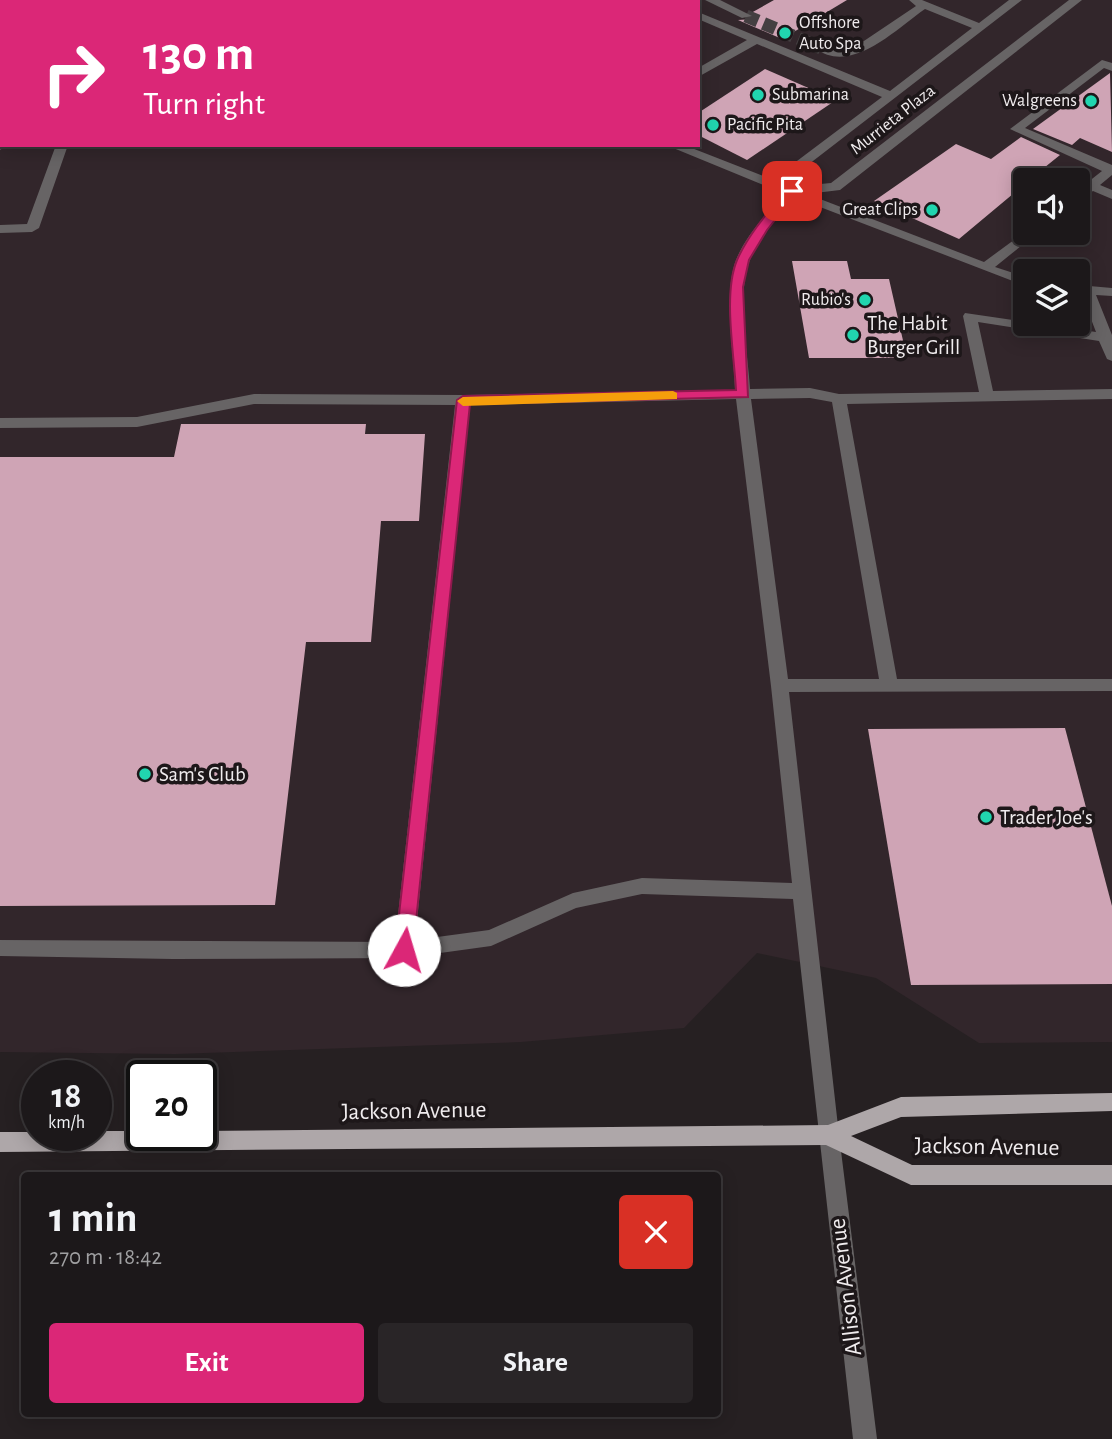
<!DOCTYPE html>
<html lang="en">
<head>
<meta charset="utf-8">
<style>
  :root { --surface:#1c181a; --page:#292527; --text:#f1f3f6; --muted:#a0a0a2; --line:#3a3739; --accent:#db2777 }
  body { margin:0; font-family:"Alegreya Sans",sans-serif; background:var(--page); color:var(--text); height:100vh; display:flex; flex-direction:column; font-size:26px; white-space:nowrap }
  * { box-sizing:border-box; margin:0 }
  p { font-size:23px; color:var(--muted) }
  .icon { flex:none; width:38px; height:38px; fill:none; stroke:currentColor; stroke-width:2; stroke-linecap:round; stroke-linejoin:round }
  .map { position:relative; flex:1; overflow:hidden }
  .sheet { position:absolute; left:21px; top:1172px; width:700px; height:245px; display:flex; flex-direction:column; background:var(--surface); border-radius:7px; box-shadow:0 4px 18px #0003,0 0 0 2px var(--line) }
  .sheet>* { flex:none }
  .hud { position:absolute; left:0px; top:0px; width:700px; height:147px; box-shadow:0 4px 18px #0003,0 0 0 2px var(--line); background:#db2777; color:#fff; overflow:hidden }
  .controls { position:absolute; left:1013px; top:168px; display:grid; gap:14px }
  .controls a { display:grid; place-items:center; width:77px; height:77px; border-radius:7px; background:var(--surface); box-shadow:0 4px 18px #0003,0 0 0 2px var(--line); font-size:35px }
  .speed { position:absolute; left:21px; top:1060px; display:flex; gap:14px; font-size:35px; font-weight:700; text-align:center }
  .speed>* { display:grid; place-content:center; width:91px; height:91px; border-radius:50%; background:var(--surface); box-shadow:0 4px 18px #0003,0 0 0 2px var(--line); line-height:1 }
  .speed small { font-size:18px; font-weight:400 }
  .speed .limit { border:4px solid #111; border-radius:10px; background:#fff; color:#111 }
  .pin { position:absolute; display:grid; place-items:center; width:60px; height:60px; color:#fff; margin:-30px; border-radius:14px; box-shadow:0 4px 10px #0006 }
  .me { position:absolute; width:77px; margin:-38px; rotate:6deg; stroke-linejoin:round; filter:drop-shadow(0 0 5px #0008) }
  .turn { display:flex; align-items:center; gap:24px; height:147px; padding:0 28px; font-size:32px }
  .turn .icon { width:91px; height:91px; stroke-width:2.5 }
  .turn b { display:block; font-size:49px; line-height:60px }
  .round { display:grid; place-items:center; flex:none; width:74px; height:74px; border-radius:7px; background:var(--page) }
  .overview { display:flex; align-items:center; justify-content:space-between; height:119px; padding:0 28px }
  h1 { font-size:42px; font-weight:700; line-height:52px }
  .cta { display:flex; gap:14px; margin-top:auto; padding:14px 28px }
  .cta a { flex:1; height:80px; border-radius:7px; background:var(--accent); color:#fff; font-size:28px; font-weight:700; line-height:80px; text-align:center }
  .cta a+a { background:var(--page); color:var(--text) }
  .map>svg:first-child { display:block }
  .built { fill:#32262b; fill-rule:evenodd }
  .building { fill:#cfa4b5 }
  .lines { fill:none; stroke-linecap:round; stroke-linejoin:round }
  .minor-tunnel { stroke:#443f41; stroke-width:13; stroke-dasharray:13 6; stroke-linecap:butt }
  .minor { fill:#676465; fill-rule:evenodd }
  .major { fill:#aea7a9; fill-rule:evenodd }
  .route { fill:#db2777; stroke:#8e194d; stroke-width:2 }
  .slow { fill:#f59e0b }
  .poi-dot { fill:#21d5af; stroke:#1d1719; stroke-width:2.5 }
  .labels { text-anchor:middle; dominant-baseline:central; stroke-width:7; stroke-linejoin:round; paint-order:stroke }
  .far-poi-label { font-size:18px; fill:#f0ecee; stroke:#1d1719; text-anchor:start }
  .far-street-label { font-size:18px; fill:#f0ecee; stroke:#1d1719 }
  .poi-label { font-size:21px; fill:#f0ecee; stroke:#1d1719; text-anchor:start }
  .near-street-label { font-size:24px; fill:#f0ecee; stroke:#1d1719 }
</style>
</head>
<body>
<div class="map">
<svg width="1112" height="1439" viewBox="0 0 1112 1439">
  <rect width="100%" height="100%" fill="#262022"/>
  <path class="built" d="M0,0h1112v1042l-133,1 -103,-65 -119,-25 -73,75 -163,14 -346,12 -175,-2zM2,2h696v143h-696zM1026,180h52v53h-52zM1026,271h52v53h-52z"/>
  <g class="building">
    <polygon points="774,0 847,0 782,39 738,20 753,19 755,15 751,13"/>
    <polygon points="765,69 836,100 747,160 698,135 698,113"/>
    <polygon points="1110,73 1112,152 1080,138 1072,145 1033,129"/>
    <polygon points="1021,137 1060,155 1029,180 1026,180 1026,183 959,239 874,201 956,144 991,159"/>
    <polygon points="792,261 847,261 851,279 889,279 907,358 809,358"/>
    <polygon points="181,424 366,424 365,434 425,434 419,521 381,521 371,642 306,642 275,905 0,906 0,457 174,457"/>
    <polygon points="1065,728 1112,906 1112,984 911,985 868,729"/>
  </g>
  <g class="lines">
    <polyline class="minor-tunnel" points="746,16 821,48"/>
    <g class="minor">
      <polygon points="253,0 273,0 252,2"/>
      <polygon points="447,0 461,0 462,2 449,2"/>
      <polygon points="629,0 642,0 628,2"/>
      <polygon points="656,0 670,0 671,2 658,2"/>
      <polygon points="705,0 720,0 752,16 742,18"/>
      <path d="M909,0h13l57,23 30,-23h13l-222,171 -1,15 32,-3 238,-183h13l-242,190 -33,4 177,68 42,-31 11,2 -42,34 31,10v9l-232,-89c-16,20 -35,40 -44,63 -14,34 -2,93 0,129l60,-1 29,6 140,-2 -16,-76 2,-3 131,19 -15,-39h-3v-8l34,3v8l-16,-1 16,40v26l-5,-2 -8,-18 -121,-19 15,69 119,-2v10l-265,5 50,275h215v12l-323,1 50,443 38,304h-24l-60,-540 -151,-5 -66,14 -85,38 -87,12 -231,1 -173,-3v-16l395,2 60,-537 -201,-1 -117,23 -137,1v-10l137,-1 117,-23 209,1 272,-5c-1,-37 -12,-96 1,-130 10,-25 31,-46 47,-67l-117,-48h18l102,40 3,-18 93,-70 -125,-53 -59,33v-9l49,-28 -49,-21v-7l192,79 82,-63 -47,-19c-29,20 -74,67 -110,39l6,-4 22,6 9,-1 64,-43zM810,398l22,4 47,277h-91l-37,-280zM736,399l35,287 21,197 -150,-5 -69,15 -84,37 -74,10 55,-535z"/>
      <polygon points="1102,60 1112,63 1112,71 1104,68 1025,128 1112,165 1112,175 1100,185 1112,190 1112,199 1093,191 1078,200 1078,190 1102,171 1010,129"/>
      <rect x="0" y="71" width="2" height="8"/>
      <rect x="0" y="116" width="2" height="8"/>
      <polygon points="2,137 2,145 7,145 0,150"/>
      <polygon points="56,145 68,145 39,228 32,232 0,233 0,225 27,224"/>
    </g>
    <polygon class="major" points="1112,1093 1112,1111 901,1117 851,1136 912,1165 1112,1165 1112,1185 911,1185 826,1145 0,1152 0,1132 37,1132 37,1136 96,1136 96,1131 142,1131 142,1136 201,1136 201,1131 828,1125 901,1097"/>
  </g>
  <path class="route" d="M788,188l10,3 -31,39 -18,30 -6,27 5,110 -278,7 -57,546 -3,5 -6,2 -7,-2 -2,-5 62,-550 6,-4 273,-6c-2,-37 -13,-97 1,-130 12,-27 33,-50 51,-72z"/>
  <polygon class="slow" points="673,391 677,393 677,399 463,406 457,401 463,397"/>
  <g class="poi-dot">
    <circle cx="785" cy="33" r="7"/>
    <circle cx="758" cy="95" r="7"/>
    <circle cx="1091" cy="101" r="7"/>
    <circle cx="713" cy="125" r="7"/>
    <circle cx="932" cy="210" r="7"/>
    <circle cx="865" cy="300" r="7"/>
    <circle cx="853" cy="335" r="7"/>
    <circle cx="145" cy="774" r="7"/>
    <circle cx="986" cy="817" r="7"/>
  </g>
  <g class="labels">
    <g class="far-poi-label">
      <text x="799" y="23">Offshore<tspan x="799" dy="21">Auto Spa</tspan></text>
      <text x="772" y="95">Submarina</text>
      <text x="1077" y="101" text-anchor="end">Walgreens</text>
      <text x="727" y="125">Pacific Pita</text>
      <text x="918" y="210" text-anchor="end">Great Clips</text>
      <text x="851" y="300" text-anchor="end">Rubio's</text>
    </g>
    <g class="far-street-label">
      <text transform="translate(893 120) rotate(-38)">Murrieta Plaza</text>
    </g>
    <g class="poi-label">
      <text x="867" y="323">The Habit<tspan x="867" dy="24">Burger Grill</tspan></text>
      <text x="159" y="774">Sam's Club</text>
      <text x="1000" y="817">Trader Joe's</text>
    </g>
    <g class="near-street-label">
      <text transform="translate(414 1111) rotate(-1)">Jackson Avenue</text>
      <text transform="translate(987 1147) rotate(1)">Jackson Avenue</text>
      <text transform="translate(846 1287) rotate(-97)">Allison Avenue</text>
    </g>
  </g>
</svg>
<div class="controls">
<a><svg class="icon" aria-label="sound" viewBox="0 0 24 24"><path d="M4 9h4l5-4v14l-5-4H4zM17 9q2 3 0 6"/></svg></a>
<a><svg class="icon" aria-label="layers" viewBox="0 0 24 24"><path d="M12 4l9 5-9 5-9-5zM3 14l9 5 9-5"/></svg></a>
</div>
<div class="speed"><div>18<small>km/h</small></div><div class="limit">20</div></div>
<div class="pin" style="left:792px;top:191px;background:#d93025"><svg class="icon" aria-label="arrive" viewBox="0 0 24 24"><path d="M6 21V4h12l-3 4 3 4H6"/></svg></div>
<svg class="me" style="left:404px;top:950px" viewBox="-20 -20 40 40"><circle r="19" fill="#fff"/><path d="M0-13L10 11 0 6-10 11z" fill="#db2777"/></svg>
<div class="hud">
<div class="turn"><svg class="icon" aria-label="right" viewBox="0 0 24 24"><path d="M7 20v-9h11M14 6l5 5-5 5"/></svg><div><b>130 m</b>Turn right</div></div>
</div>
<section class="sheet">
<div class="overview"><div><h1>1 min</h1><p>270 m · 18:42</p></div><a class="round" style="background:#d93025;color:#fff"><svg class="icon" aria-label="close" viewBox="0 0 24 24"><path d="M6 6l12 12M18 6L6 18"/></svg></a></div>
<div class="cta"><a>Exit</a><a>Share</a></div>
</section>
</div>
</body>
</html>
